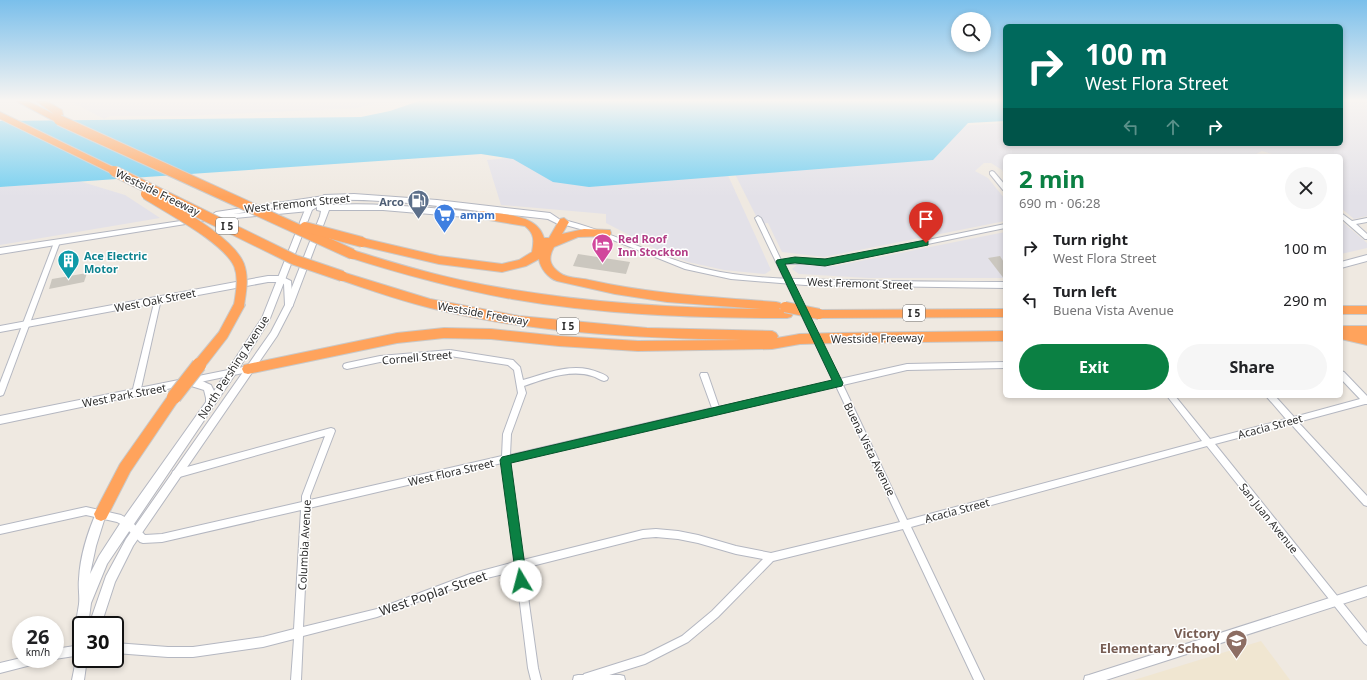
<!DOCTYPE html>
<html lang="en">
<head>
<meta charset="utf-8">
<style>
  :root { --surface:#fff; --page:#f6f6f6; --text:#202124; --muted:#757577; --accent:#0b8043 }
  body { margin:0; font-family:"Noto Sans",sans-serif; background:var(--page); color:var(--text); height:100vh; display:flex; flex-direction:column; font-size:15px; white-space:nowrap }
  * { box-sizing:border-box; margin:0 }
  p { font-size:13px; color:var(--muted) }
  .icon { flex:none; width:22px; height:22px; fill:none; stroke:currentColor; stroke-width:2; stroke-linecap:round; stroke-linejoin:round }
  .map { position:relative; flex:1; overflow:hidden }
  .panel { position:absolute; left:1003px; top:154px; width:340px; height:244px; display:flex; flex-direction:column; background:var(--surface); border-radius:6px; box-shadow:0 2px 6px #0003 }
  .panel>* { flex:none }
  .guide { position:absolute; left:1003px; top:24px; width:340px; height:122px; border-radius:6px; box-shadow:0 2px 6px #0003; background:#00695c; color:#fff; overflow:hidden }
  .controls { position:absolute; left:951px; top:12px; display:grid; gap:8px }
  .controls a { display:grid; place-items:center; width:40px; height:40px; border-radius:50%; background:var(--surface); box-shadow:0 2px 6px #0003; font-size:20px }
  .speed { position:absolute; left:12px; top:616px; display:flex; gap:8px; font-size:20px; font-weight:700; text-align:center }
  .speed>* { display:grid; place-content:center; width:52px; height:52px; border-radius:50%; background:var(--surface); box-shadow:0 2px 6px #0003; line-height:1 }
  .speed small { font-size:10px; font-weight:400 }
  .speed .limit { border:2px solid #111; border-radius:6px; background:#fff; color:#111 }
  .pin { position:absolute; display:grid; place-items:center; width:34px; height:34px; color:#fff; margin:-41px -17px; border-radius:50% 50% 50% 0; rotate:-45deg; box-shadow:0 0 4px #0007 }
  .pin .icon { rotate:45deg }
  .me { position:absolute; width:44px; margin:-22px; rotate:352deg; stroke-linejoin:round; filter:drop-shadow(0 0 3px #0008) }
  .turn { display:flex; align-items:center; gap:14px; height:84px; padding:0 16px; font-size:18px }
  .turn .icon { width:52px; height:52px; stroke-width:2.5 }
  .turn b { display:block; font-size:28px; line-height:34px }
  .lanes { display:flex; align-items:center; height:38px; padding:0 16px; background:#0003; justify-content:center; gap:20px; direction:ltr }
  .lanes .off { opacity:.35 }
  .round { display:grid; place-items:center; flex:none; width:42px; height:42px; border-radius:21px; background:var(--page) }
  .summary { display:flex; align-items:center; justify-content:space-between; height:68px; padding:0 16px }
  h1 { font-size:24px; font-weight:700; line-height:30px; color:var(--accent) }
  .action { display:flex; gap:8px; margin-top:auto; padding:8px 16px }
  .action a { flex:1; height:46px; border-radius:24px; background:var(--accent); color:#fff; font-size:16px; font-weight:700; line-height:46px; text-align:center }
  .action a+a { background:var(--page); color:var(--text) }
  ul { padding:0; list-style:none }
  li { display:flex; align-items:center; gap:12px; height:52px; padding:0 16px }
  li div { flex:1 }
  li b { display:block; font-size:15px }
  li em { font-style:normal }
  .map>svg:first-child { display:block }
  .industrial { fill:#e3e1e8 }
  .education { fill:#f0e6d1 }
  .water { fill:#75cff0 }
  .building { fill:#cbc7bf }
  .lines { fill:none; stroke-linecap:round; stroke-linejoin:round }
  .minor-casing { stroke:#b4b7c1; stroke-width:2 }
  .tertiary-casing { stroke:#b4b7c1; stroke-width:2 }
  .secondary-casing { stroke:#b4b7c1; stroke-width:2 }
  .motorway-casing { stroke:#c9c9c9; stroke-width:2 }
  .minor { fill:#fff; fill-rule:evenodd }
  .tertiary { fill:#fff; fill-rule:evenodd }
  .secondary { fill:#fff; fill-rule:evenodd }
  .motorway { fill:#ffa35c; fill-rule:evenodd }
  .motorway-bridge-far1-casing { stroke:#c9c9c9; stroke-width:12; stroke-linecap:butt }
  .motorway-bridge-casing { stroke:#c9c9c9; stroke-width:16; stroke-linecap:butt }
  .motorway-bridge-far1 { stroke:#ffa35c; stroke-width:10 }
  .motorway-bridge { stroke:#ffa35c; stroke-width:14 }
  .route { fill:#0b8043; stroke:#07532c }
  .labels { text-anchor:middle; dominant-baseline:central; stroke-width:3; stroke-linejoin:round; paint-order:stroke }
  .shield { fill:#fff; stroke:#6d6d6d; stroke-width:1 }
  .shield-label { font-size:10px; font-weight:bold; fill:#2e2e2e }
  .street-label { font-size:11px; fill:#2e2e2e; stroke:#fff }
  .service-label { font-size:11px; font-weight:bold; fill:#4e5e75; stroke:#fff; text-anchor:end }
  .shop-label { font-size:11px; font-weight:bold; fill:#366cbe; stroke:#fff; text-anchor:start }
  .hotel-label { font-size:11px; font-weight:bold; fill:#b23c85; stroke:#fff; text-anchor:start }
  .culture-label { font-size:11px; font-weight:bold; fill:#0d838f; stroke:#fff; text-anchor:start }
  .near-street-label { font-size:13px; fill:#2e2e2e; stroke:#fff }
  .near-education-label { font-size:13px; font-weight:bold; fill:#785e54; stroke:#fff; text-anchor:end }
</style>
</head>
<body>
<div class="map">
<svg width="1367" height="680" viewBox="0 0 1367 680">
  <rect width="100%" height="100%" fill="#efe9e1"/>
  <g class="industrial">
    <polygon points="70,101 382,101 358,108 184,116 110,116 104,119"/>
    <polygon points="1341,101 1367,101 1367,216 1354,219 1341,208 1341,156 1279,156 1262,151 1256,154 1257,156 1005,156 1005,177 1002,170 991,163 984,163 975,171 988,178 1005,199 1005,221 824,257 782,252 768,223 760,224 733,170 726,171 771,270 765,274 724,270 688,262 656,249 606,223 606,214 501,205 487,160 601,149 1005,123 1005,144 1341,144"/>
    <polygon points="79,181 125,195 160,218 0,245 0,187"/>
    <polygon points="1341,221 1367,243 1367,248 1341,254"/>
    <polygon points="1005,232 1005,278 869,278 799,274 792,269 797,265 835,266"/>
  </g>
  <polygon class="education" points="1261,641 1290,680 1134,680"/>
  <polygon class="water" points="419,101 1005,101 1005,121 968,123 933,160 589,187 553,182 513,159 481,154 0,187 0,121 361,117 390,111"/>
  <g class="building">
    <polygon points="578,254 630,262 626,274 573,266"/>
    <polygon points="1000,256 1005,264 1005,280 988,258"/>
    <polygon points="87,273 84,282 49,289 52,279"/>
  </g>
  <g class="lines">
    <defs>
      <g id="minor">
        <polygon points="992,171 994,172 1005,185 1005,191 1003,190 990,174 990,172"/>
        <polygon points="1341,213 1352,221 1367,218 1367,222 1356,224 1367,234 1367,239 1365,239 1341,218"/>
        <path d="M758,216l3,2 20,42 55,-1 169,-35v4l-169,35 -53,1 57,115 67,-15 98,-2v6l-98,2 -64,15 64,135 295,-79 -35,-45h8l35,43 76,-20 -20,-23h9l19,21 66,-18 -19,-20v-8l3,1 23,24v8h-2l-67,18 69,74v10l-3,-1 -73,-81 -76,20 152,189v12l-3,-2 -157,-197 -296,81 73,153h-10l-71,-151 -130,32 -55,56 -30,25 -43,22 -52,16h-9l-2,-3 2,-3 60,-19 38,-19 30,-25 51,-52 -27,-5 -38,-11 -20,-4 -22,-2 -13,1 -119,30 14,100 3,12h-10l-3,-12 -12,-97 -46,11 -93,35 -74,19 -2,44h-10l3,-41 -31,8 -70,10h-25l-53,-4v-10l53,4h25l70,-10 31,-8 7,-119 -139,32 -19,1 -3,-1 -16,-16 -7,-4 -31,-7 -86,19v-8l86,-19 35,8 9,5 15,15 17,-1 140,-32v-6l23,-60 -149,42 -3,-1 -1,-3 1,-3 3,-1 155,-42 3,1 1,2 -25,65v4l192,-44 1,-22 15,-41 -4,-23 -6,-5 -58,-9 -70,6 -33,7 -3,-1 -1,-2 1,-2 3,-1 33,-7 70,-6 63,10 7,7 3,13c24,-7 52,-19 77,-7 3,1 6,2 8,5l-1,2 -3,1c-4,-1 -8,-4 -12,-5 -22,-7 -47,3 -68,10l2,7 -15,41 -1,21 202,-47 -12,-33 1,-2h6l1,2 11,32 114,-26 -78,-163zM836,386l64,136 -129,31 -35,-7 -38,-11 -20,-4 -22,-2 -13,1 -120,30 -13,-98zM502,463l13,99 -45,12 -93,35 -74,18 6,-119z"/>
        <polygon points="55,240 57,240 60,242 4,393 3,395 0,396 0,383"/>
        <polygon points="158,296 161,299 140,393 139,395 136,396 133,395 132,393 155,299"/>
        <polygon points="81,645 81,655 55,659 55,649"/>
        <polygon points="21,658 21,659 40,659 38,662 35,664 0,673 0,663"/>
      </g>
      <g id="tertiary">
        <polygon points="324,196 327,198 326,200 233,214 309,207 312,209 309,211 204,221 0,254 0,248 214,216 213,214 216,212"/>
        <path d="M562,220h2c50,12 93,38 142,49 42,10 87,10 130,11 56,1 113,2 169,2v6l-200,-3 -74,-6 -46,-10 -87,-35 -36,-10 -2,-2z"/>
        <polygon points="1367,255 1367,261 1341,268 1341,262"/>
        <polygon points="268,276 281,276 291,281 293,305 292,307 286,307 285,305 284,284 280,282 268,282 0,332 0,326"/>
        <polygon points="248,366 251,367 252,369 251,371 248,372 0,424 0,416"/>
        <polygon points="1367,586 1367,596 1106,680 1084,680 1085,676 1089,675"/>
        <polygon points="578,675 620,675 624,676 625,680 573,680 574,676"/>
      </g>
      <g id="secondary">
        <path d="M354,194l83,6 113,13 12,8 -4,3 -10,-5c-73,-7 -146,-21 -220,-19l1,5c54,-3 107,4 160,8l4,3 -4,3 -106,-9h-54l-36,95 -16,31 -144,210 -18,36 -14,43h-12l17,-49 20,-37 145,-207 14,-27 35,-89 1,-5 -4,-1v-3l-5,3 -43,111 -35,55 -127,188 -16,39 -3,22h-7v16l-4,-2 -2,-6 3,-4c-3,-8 0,-17 1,-25 1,-8 -1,-16 0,-25 1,-22 9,-48 18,-68l4,-2 4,2 1,3 -10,32 -6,28 9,-18 24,-37 83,-117v-4l-2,-8 -16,-5 -2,-3 2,-3c8,-2 16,3 23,6l3,6 48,-73 44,-111 18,-12z"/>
        <polygon points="81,653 81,659 87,659 84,680 72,680 77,655"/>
      </g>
      <g id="motorway">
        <polygon points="16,101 28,101 54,114 36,101 47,101 62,110 64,120 59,123 56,122"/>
        <polygon points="0,112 117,169 119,171 114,174 111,173 0,119"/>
        <path d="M481,211c21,4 56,2 63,27h5l11,-19 4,-1 5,4 -7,12 22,-5 26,1 1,3 -1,3 -32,1 -24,10c-6,11 -5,18 6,26 6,5 21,5 29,7 62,14 124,17 187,22l4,1 2,3 -3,3 12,2 2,3 -2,3 -4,1c-92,0 -184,-3 -275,-19 -56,-10 -110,-25 -164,-42l-1,-3 5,-4c36,11 71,22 108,30 99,21 200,28 301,29l-94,-7 -52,-8 -58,-13c-9,-3 -17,-13 -18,-22l-13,7 -24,6 -63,-8 -77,-18 -5,-4 5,-4 77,18 63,8 17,-4 13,-8c2,-11 3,-18 -7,-26l-48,-8 -1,-3z"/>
        <path d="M342,272l88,27 89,17 128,12 125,3 4,2 2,3 -1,2 23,-4 4,2 2,3 -2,3 -4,2 -28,5 -134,2 -79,-5 -68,-7 -47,-1 -47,5 -149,31 -4,-1 -2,-4 2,-4 4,-1 149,-31 47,-5 47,1 68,7 79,5 104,-1c-100,-2 -201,-6 -299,-29 -36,-8 -70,-20 -105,-32l-2,-3 2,-3z"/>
        <polygon points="239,301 243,302 245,305 227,338 203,369 199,370 195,369 193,365 195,361 219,332 235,302"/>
        <rect x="1341" y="306" width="26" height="8"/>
        <polygon points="1005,309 1005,317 819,318 815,317 813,314 815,311 819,310"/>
        <polygon points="1344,326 1367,326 1367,345 1341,339 1341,327"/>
        <polygon points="1005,331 1005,341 836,343 832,341 830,338 832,335 836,333"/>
        <polygon points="174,392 178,393 180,397 178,401 130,472 106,519 101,521 96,519 94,514 120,464 170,393"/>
      </g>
    </defs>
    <use href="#minor" class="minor-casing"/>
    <use href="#tertiary" class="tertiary-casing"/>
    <use href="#secondary" class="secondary-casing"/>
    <use href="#motorway" class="motorway-casing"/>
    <use href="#minor" class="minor"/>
    <use href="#tertiary" class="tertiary"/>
    <use href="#secondary" class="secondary"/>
    <use href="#motorway" class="motorway"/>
    <defs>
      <g id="motorway-bridge-far1">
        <polyline points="59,120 352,254"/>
        <polyline points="114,171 295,260 342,276"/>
        <path d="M146,194c25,16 82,45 93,71 5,13 2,27 0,40"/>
        <polyline points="305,227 362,242"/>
        <polyline points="785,307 819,314"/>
        <polyline points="800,339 836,338"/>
      </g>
      <polyline id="motorway-bridge" points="174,397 199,365"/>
    </defs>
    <use href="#motorway-bridge-far1" class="motorway-bridge-far1-casing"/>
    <use href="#motorway-bridge" class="motorway-bridge-casing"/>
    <use href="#motorway-bridge-far1" class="motorway-bridge-far1"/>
    <use href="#motorway-bridge" class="motorway-bridge"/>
  </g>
  <linearGradient id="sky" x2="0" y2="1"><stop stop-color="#7abfeb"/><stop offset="0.51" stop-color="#f8f5f2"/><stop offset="1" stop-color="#f8f5f2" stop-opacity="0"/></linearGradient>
  <rect width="1367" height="197" fill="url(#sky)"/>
  <polygon class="route" points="926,240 928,241 928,245 825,266 795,263 785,264 843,383 842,386 511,463 527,581 525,585 521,586 517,585 500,460 502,457 832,380 776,262 777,260 795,257 825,259"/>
  <defs>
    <symbol id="fuel-pin" viewBox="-11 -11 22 30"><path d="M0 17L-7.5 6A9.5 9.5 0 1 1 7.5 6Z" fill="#5c6f8a" stroke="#fff"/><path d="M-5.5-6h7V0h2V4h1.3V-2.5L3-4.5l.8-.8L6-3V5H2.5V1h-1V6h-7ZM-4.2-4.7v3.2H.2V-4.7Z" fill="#fff"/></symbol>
    <symbol id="supermarket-pin" viewBox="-11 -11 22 30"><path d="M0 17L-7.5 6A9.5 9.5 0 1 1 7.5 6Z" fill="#3f7fe0" stroke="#fff"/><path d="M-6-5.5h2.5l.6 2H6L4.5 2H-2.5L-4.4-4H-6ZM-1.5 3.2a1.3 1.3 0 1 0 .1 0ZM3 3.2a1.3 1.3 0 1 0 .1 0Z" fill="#fff"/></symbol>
    <symbol id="hotel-pin" viewBox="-11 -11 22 30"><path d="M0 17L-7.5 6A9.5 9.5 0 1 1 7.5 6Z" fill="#d1479c" stroke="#fff"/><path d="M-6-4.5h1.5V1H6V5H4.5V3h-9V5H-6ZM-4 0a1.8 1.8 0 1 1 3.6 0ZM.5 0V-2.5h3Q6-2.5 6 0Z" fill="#fff"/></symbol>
    <symbol id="building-pin" viewBox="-11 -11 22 30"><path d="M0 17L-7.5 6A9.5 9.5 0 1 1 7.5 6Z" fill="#0f9aa8" stroke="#fff"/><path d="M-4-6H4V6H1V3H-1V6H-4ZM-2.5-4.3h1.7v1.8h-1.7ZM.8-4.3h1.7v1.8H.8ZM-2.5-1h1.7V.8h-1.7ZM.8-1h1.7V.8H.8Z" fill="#fff"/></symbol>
    <symbol id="school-pin" viewBox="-11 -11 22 30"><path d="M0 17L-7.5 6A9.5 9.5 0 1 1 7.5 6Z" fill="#8d6e63" stroke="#fff"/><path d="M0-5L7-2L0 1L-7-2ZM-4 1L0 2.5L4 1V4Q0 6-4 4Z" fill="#fff"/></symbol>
  </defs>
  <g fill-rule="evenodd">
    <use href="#fuel-pin" x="406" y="188" width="25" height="34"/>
    <use href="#supermarket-pin" x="432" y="202" width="25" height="34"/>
    <use href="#hotel-pin" x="590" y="232" width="25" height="34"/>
    <use href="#building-pin" x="56" y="248" width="25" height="34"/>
    <use href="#school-pin" x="1224" y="628" width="25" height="34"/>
  </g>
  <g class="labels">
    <g class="shield">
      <rect x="216" y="218" width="22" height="16" rx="3"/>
      <rect x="903" y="305" width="22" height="16" rx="3"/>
      <rect x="557" y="318" width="22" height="16" rx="3"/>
    </g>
    <g class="shield-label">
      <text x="227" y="226">I 5</text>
      <text x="914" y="313">I 5</text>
      <text x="568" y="326">I 5</text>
    </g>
    <g class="street-label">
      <text transform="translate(158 192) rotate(26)">Westside Freeway</text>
      <text transform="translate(297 203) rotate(-6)">West Fremont Street</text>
      <text transform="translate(860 283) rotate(2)">West Fremont Street</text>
      <text transform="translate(155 300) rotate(-11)">West Oak Street</text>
      <text transform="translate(483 313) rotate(10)">Westside Freeway</text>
      <text transform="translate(877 338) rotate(-1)">Westside Freeway</text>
      <text transform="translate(417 357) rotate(-5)">Cornell Street</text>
      <text transform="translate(233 367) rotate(-57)">North Pershing Avenue</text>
      <text transform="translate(124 395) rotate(-11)">West Park Street</text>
      <text transform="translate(1270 426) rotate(-15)">Acacia Street</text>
      <text transform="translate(870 449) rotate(64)">Buena Vista Avenue</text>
      <text transform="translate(451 472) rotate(-13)">West Flora Street</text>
      <text transform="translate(957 510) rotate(-15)">Acacia Street</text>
      <text transform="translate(1269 518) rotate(51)">San Juan Avenue</text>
      <text transform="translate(304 545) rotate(-87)">Columbia Avenue</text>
    </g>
    <g class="service-label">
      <text x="404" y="201">Arco</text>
    </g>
    <g class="shop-label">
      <text x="460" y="214">ampm</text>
    </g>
    <g class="hotel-label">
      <text x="618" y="238">Red Roof<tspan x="618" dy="13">Inn Stockton</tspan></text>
    </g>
    <g class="culture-label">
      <text x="84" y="255">Ace Electric<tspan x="84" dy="13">Motor</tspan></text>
    </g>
    <g class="near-street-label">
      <text transform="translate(433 593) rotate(-19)">West Poplar Street</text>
    </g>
    <g class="near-education-label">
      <text x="1220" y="633">Victory<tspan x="1220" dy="15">Elementary School</tspan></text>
    </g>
  </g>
</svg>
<div class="controls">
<a><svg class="icon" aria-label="search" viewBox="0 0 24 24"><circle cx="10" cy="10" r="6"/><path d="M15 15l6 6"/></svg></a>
</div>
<div class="speed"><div>26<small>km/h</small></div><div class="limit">30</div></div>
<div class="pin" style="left:926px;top:243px;background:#d93025"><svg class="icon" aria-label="arrive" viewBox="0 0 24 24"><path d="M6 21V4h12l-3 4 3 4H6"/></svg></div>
<svg class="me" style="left:521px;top:581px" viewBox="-20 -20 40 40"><circle r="19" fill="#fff"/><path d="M0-13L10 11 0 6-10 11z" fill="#0b8043"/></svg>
<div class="guide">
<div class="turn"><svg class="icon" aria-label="right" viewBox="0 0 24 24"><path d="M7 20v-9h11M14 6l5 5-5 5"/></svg><div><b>100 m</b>West Flora Street</div></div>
<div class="lanes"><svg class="icon off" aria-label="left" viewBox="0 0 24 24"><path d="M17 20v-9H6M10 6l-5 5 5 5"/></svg><svg class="icon off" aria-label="ahead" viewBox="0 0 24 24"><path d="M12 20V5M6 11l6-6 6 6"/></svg><svg class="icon" aria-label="right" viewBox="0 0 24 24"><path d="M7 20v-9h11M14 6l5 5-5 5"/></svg></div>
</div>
<section class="panel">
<div class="summary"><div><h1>2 min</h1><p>690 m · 06:28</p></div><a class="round"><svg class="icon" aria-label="close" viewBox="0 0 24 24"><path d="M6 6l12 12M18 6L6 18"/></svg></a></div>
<ul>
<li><svg class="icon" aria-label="right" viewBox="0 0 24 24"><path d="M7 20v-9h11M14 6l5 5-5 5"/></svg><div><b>Turn right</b><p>West Flora Street</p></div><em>100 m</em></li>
<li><svg class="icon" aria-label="left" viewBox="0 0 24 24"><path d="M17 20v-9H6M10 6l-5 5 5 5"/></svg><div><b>Turn left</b><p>Buena Vista Avenue</p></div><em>290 m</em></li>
</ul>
<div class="action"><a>Exit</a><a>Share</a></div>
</section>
</div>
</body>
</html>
